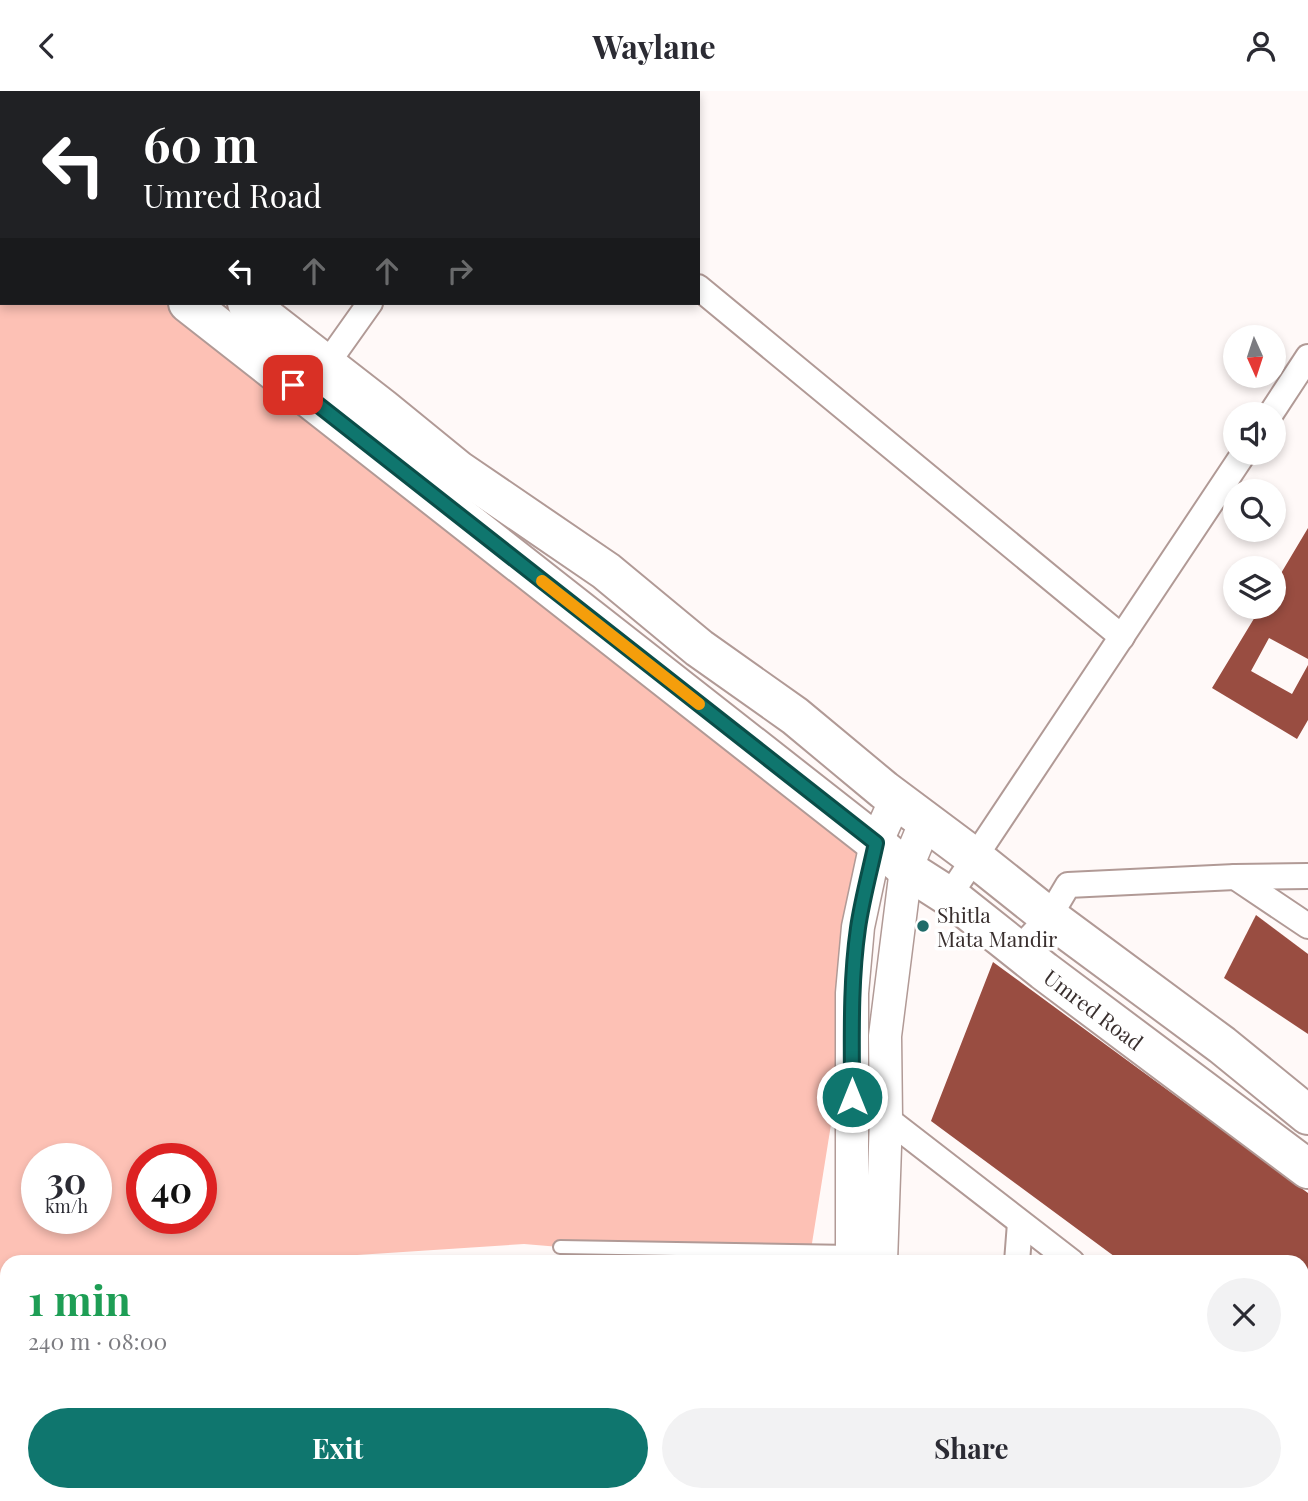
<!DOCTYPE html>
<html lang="en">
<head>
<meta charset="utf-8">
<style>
  :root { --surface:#fff; --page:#f2f2f3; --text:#2b2b33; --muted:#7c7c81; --accent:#0f766e }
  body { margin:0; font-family:"Playfair Display",serif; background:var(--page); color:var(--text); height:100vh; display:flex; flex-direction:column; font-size:26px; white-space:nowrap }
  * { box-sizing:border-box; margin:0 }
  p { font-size:23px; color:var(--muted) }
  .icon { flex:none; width:38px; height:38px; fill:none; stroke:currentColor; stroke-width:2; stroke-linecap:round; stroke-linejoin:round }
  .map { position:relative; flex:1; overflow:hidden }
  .drawer { position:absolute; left:0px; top:1164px; width:1309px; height:247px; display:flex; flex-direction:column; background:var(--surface); border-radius:21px 21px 0 0; box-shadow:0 4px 10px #0003 }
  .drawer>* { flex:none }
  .top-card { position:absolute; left:0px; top:0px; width:700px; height:214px; box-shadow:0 4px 10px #0003; background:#202124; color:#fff; overflow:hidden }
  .needle { width:46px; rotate:177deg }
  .fabs { position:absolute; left:1223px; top:234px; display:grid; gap:14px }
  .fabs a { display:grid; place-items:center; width:63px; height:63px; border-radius:50%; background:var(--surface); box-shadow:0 4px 10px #0003; font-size:35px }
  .speed { position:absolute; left:21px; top:1052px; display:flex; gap:14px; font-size:35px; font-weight:700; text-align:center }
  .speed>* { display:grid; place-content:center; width:91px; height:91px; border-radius:50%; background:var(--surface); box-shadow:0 4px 10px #0003; line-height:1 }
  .speed small { font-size:18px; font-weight:400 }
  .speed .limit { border:10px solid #d22; background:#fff; color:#111 }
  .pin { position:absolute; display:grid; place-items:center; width:60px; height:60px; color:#fff; margin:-30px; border-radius:14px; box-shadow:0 4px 10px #0006 }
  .me { position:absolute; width:77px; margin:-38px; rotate:0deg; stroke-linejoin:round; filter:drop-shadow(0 0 5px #0008) }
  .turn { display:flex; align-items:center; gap:24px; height:147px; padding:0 28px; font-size:32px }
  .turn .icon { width:91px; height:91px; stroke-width:2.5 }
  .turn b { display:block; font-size:49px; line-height:60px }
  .lanes { display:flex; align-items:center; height:66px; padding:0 28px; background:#0003; justify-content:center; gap:35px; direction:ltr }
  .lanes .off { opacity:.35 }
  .round { display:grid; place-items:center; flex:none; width:74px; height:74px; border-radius:37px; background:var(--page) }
  .head { display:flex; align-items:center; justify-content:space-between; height:119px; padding:0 28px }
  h1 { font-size:42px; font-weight:700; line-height:52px; color:#1e9e55 }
  .button { display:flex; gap:14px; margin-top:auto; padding:14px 28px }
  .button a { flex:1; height:80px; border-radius:42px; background:var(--accent); color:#fff; font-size:28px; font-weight:700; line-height:80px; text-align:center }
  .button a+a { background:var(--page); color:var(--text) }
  header { display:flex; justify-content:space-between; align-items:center; height:91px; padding:0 28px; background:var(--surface); font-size:32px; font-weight:700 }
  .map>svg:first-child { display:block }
  .green { fill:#fdc1b5; fill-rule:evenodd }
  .building { fill:#994d41 }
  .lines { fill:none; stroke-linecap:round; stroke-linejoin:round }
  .service-casing { stroke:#b19a96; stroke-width:16 }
  .minor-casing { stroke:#b19a96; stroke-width:28 }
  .tertiary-casing { stroke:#b19a96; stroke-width:35 }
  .primary-casing { stroke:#b19a96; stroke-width:42 }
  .service { stroke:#fff; stroke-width:12 }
  .minor { stroke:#fff; stroke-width:24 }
  .tertiary { stroke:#fff; stroke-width:32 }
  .primary { stroke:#fff; stroke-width:38 }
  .route-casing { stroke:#0a4d48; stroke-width:18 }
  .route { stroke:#0f766e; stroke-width:12 }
  .slow { stroke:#f59e0b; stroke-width:12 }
  .poi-dot { fill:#1f6b69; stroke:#fff; stroke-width:2.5 }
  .labels { text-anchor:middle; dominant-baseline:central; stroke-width:7; stroke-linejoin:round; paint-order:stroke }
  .poi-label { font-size:21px; fill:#392f2e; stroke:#fff; text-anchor:start }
  .street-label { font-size:21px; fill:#392f2e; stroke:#fff }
</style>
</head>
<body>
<header><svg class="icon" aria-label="back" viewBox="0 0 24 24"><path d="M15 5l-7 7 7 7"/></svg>Waylane<svg class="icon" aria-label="person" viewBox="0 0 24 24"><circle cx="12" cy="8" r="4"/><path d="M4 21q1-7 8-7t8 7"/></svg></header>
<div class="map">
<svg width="1308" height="1410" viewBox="0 0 1308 1410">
  <rect width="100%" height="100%" fill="#fff9f8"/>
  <path class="green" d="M0,65l2,1v146h186l688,540 -67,419h-70l-215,-18 -273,18h-244v161l-7,-1zM37,1068h59v59h-59zM142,1068h59v59h-59z"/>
  <g class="building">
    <polygon points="1308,437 1308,568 1269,547 1251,580 1292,603 1308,574 1308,629 1297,648 1212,597 1261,516 1274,516 1274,494"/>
    <polygon points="1256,824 1308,863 1308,943 1224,887"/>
    <polygon points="993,871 1308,1102 1308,1307 1302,1303 1302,1171 1122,1171 931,1030"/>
  </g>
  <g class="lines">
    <defs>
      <g id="service">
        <polyline points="560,1156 852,1161"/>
        <polyline points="0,1409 13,1410"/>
        <polyline points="462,1410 463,1404"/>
      </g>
      <g id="minor">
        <polyline points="454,0 457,2"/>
        <polyline points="519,2 521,0"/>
        <polyline points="698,196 1122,546"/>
        <polyline points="326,274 370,212"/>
        <polyline points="1270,324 1308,266"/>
        <polyline points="1235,786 1308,835"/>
        <polyline points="949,805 1244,362"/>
        <polyline points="1018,859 1049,826 1068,794 1235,786 1308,785"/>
        <polyline points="886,1027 1072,1171"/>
        <polyline points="1017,1171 1020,1132"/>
        <polyline points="1302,1341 1308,1346"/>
        <polyline points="1001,1410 1001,1404"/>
        <polyline points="1173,1410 1173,1404"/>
      </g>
      <g id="tertiary">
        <polyline points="852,1171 852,902 858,836 876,752 896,708"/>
        <polyline points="881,1171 886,1027 885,945 906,778 926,730"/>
        <polyline points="839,1410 839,1404"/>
        <polyline points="876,1410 876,1404"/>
      </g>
      <g id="primary">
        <polyline points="0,24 2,25"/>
        <polyline points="0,64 2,66"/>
        <polyline points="188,212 876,752 906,778 956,810 1044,880 1308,1078"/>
        <polyline points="247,212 382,317 458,379 606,480 699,557 795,625 884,699 975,767 1049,826 1222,954 1308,1024"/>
      </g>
    </defs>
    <use href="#service" class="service-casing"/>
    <use href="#minor" class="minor-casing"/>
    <use href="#tertiary" class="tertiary-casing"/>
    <use href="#primary" class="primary-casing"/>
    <use href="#service" class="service"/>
    <use href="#minor" class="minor"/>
    <use href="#tertiary" class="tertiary"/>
    <use href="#primary" class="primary"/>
  </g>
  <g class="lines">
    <defs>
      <path id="route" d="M293,294l583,458c-6,28 -14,57 -18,85 -8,56 -6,112 -6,169"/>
    </defs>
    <use href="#route" class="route-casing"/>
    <use href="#route" class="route"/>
    <polyline class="slow" points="542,490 699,613"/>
  </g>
  <circle class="poi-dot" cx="923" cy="835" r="7"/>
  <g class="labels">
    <g class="poi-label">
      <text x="937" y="823">Shitla<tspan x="937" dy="24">Mata Mandir</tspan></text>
    </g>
    <g class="street-label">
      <text transform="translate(1094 918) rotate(37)">Umred Road</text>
    </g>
  </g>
</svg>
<div class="fabs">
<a><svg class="needle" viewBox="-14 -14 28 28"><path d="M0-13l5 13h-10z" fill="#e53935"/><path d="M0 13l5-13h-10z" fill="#7c7c81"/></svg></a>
<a><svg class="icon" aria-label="sound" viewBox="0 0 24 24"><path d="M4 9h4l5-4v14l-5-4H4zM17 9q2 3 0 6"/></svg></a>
<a><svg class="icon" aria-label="search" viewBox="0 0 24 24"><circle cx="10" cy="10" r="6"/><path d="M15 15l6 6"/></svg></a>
<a><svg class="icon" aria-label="layers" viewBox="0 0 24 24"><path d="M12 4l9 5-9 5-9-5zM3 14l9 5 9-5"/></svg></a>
</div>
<div class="speed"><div>30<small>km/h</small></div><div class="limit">40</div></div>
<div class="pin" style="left:293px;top:294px;background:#d93025"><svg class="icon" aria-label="arrive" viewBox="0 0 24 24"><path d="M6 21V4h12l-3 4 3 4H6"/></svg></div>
<svg class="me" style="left:852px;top:1006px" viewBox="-20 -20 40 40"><circle r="17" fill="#0f766e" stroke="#fff" stroke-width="3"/><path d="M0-11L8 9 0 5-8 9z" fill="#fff"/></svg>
<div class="top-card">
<div class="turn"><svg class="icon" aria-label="left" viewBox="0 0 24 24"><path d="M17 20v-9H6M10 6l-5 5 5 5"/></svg><div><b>60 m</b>Umred Road</div></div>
<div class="lanes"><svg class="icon" aria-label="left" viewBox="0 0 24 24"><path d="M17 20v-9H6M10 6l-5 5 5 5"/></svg><svg class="icon off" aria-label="ahead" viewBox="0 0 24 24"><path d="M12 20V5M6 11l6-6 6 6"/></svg><svg class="icon off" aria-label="ahead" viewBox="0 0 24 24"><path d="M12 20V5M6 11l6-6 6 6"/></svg><svg class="icon off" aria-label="right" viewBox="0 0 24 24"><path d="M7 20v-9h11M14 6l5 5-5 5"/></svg></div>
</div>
<section class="drawer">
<div class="head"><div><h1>1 min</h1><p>240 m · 08:00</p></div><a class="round"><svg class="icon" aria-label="close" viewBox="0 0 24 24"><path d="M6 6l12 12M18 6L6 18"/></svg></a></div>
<div class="button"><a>Exit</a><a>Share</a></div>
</section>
</div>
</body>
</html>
